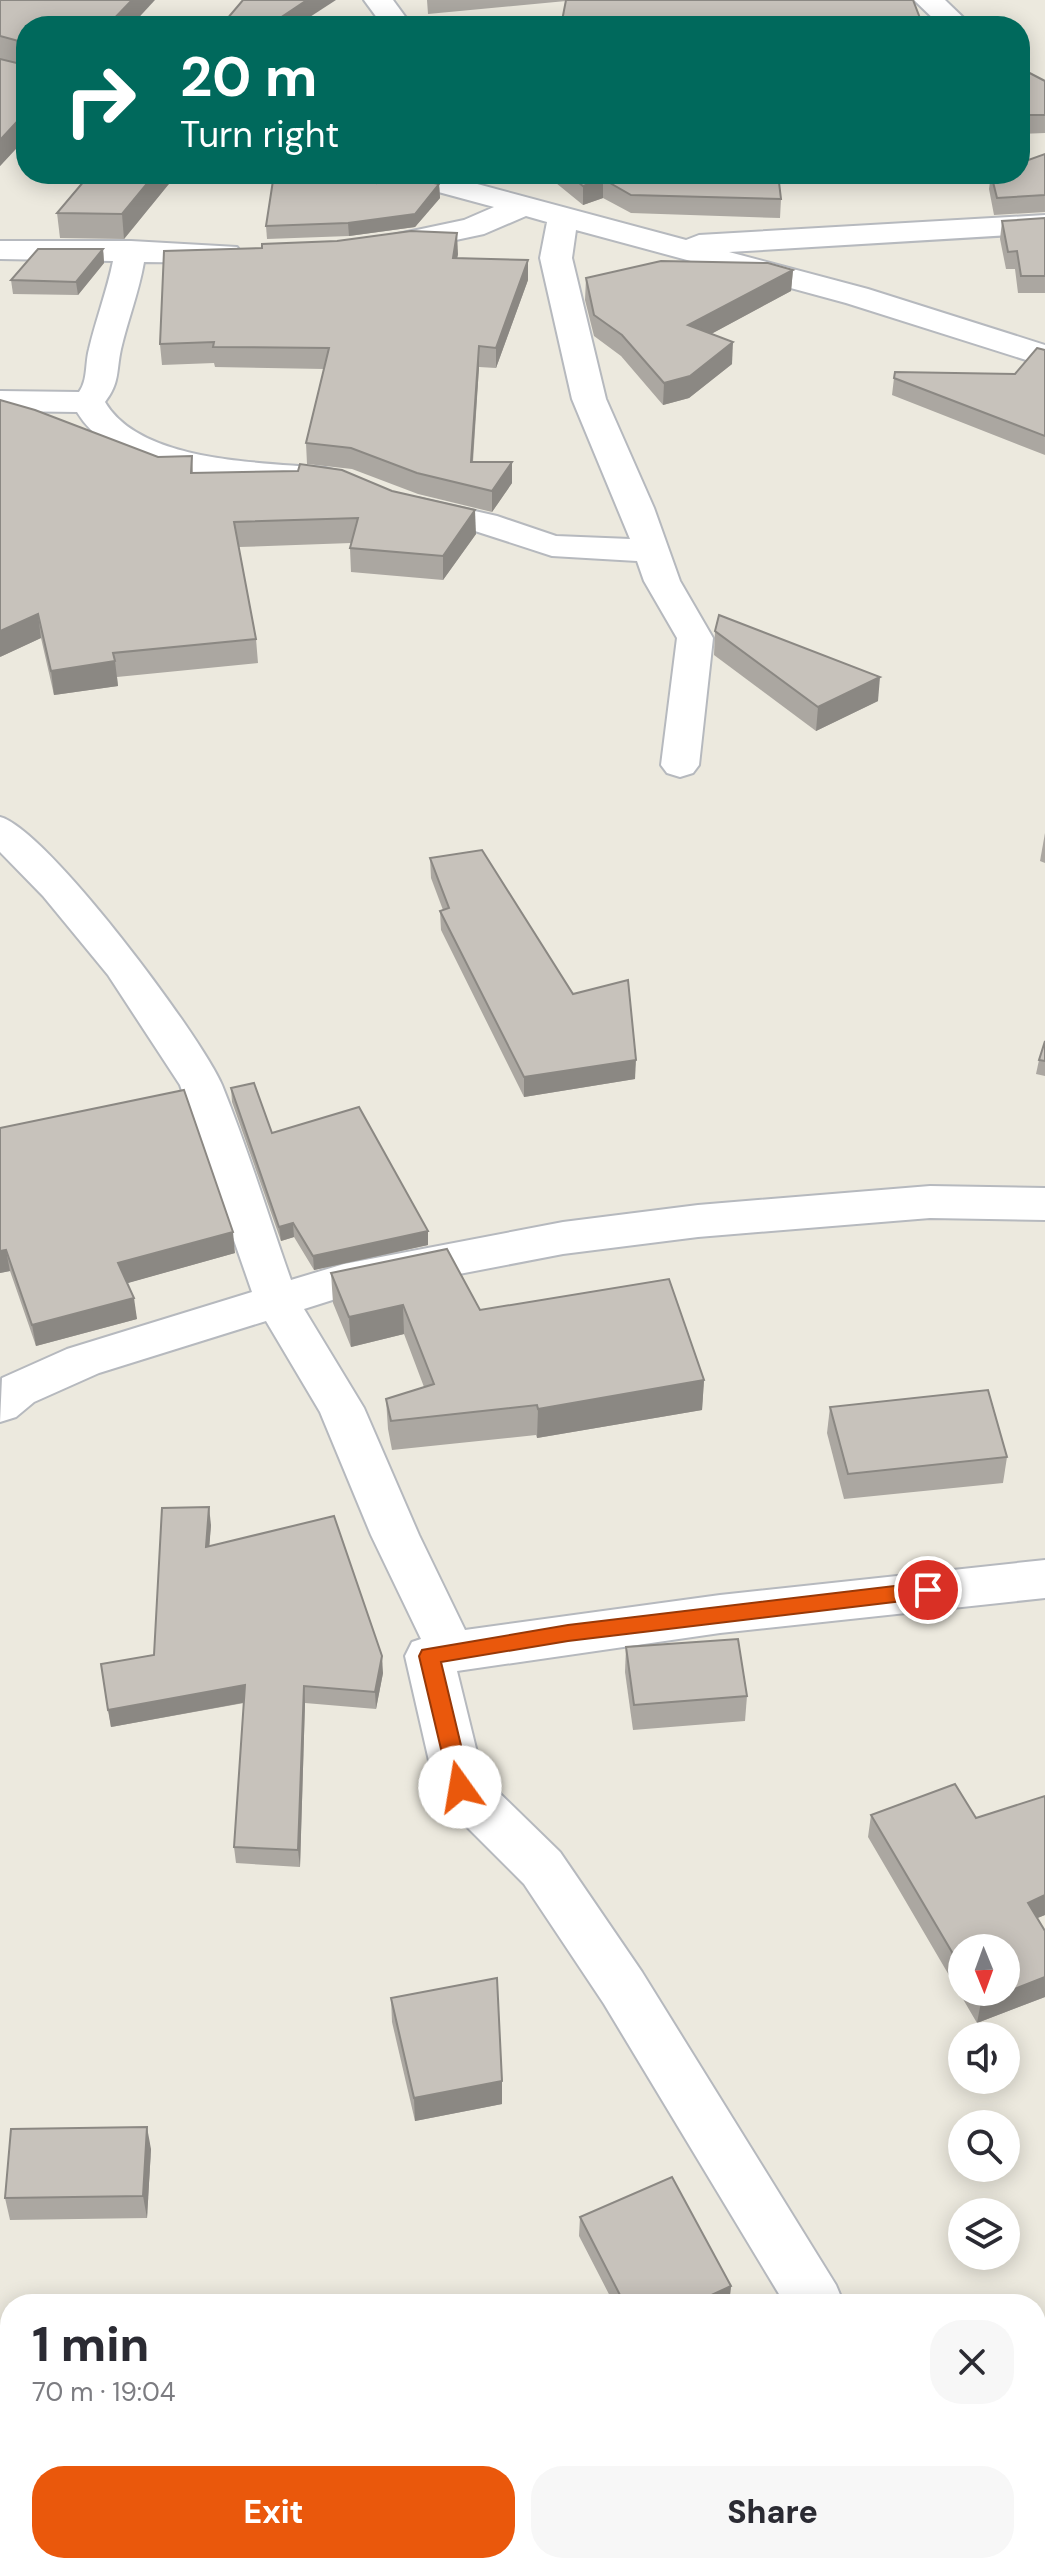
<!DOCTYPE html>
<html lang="en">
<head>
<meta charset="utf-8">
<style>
  :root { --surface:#fff; --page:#f7f7f7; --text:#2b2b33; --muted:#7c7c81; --accent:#ea580c }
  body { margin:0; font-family:"DM Sans",sans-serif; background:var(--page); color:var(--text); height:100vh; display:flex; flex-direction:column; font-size:30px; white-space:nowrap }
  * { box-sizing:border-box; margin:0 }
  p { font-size:26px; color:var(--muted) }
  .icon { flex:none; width:44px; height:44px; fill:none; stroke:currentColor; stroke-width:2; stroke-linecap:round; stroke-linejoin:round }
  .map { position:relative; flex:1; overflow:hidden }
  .sheet { position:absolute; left:0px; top:2294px; width:1046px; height:280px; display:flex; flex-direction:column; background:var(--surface); border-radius:32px 32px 0 0; box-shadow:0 4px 20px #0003 }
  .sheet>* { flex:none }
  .hud { position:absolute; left:16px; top:16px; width:1014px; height:168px; border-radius:32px; box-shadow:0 4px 20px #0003; background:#00695c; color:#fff; overflow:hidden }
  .needle { width:52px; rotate:179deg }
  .fabs { position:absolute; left:948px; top:1934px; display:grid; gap:16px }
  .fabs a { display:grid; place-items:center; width:72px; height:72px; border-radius:50%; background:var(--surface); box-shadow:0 4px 20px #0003; font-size:40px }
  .pin { position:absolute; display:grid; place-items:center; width:68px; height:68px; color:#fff; margin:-34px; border:4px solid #fff; border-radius:50%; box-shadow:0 2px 8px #0007 }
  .me { position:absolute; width:88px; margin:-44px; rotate:347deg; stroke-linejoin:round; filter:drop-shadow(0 0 6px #0008) }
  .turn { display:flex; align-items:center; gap:28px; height:168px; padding:0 32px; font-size:36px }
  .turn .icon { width:104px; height:104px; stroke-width:2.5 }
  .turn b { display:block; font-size:56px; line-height:68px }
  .round { display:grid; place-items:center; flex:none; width:84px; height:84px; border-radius:32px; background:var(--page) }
  .summary { display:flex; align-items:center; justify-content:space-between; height:136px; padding:0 32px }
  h1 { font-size:48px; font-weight:800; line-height:60px }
  .action { display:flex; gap:16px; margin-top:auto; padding:16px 32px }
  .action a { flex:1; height:92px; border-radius:32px; background:var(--accent); color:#fff; font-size:32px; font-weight:800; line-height:92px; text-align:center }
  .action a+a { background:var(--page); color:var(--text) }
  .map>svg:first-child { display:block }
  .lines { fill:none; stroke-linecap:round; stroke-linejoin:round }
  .minor-casing { stroke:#b6b9be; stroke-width:4 }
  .minor { fill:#fff; fill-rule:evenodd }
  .wall { fill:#aba7a1; fill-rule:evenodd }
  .shaded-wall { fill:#8b8883 }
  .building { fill:#c7c2bb; stroke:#8b8883; stroke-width:2 }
  .route { fill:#ea580c; stroke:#983908; stroke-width:2 }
</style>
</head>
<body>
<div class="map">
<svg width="1045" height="2574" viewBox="0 0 1045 2574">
  <rect width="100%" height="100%" fill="#ece9de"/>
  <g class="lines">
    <defs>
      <g id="minor">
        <polygon points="364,0 393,0 412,26 383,26"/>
        <polygon points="914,0 945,0 972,26 941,26"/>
        <polygon points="390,174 440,174 686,240 699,235 1045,215 1045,233 729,252 868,289 1045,345 1045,366 846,303 576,230 572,258 606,399 654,508 680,581 713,638 699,765 693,773 680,777 667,773 661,765 677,638 644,581 637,561 552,556 475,531 405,515 400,508 405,501 417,498 497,516 556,536 630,539 572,399 540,258 547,222 526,216 484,234 390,254 379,252 374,245 379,238 464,220 494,207 394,180"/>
        <path d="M0,241h131l106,6 5,7 -5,7 -11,2 -82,-1c-5,30 -16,57 -23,87 -5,23 -1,33 -16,53 36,61 156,60 220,66l12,3 5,7 -5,7 -12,3c-72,-6 -207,-7 -248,-76l-77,-1v-20l79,1c9,-12 6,-29 10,-43 7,-30 18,-58 24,-88l-113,-2z"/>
        <path d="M0,817c47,12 201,219 222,268 26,64 46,130 69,195l53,-16 219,-42 135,-17 232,-19 115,2v32l-115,-2 -232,19 -135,17 -218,42 -41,13 60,99 55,127 46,95 255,-35 325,-35v38l-325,35 -263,38 26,106 77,75 82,120 194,313 8,19h-59l-181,-300 -80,-120 -82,-82 -7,-15 -30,-131 7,-14 9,-3 -50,-104 -51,-123 -54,-91 -167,52 -65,29 -18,15 -16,5 2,-44 65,-29 185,-57 -72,-207 -72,-110 -65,-79 -43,-44z"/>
        <polygon points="1036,2516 1045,2520 1045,2574 1024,2574 1014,2564 1036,2564"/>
      </g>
    </defs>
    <use href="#minor" class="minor-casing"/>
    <use href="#minor" class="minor"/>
  </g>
  <g class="wall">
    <polygon points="0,0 26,26 26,138 0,166"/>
    <polygon points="427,0 913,0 566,1 428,14"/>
    <polygon points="1020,68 1045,81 1045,133 1020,134"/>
    <polygon points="1045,154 1045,212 994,215 989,189 991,174 1020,174"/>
    <polygon points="90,174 177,174 124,239 60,238 57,213"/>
    <polygon points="545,174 778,174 781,199 780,218 631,213 603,198 583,205"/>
    <polygon points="376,183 439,184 440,198 415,227 349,236 267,239 266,226"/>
    <polygon points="1045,218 1045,293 1018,293 1015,269 1006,269 1000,239 1002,221"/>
    <polygon points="103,249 104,263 78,295 13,294 11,280"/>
    <polygon points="458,254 457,258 528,260 528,280 496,368 479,367 473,462 512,483 492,512 418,494 352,469 307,464 306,443 324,369 215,367 214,363 162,365 160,344"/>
    <polygon points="793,270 791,291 711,334 732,364 689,398 663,405 621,356 594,336 585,300 586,278"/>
    <polygon points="1045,350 1045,455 892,395 894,378 1015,374"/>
    <polygon points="192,456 193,473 476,534 443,580 351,572 350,548 351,543 239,547 256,639 258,663 117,677 118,686 54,695 41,638 0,657 158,457"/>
    <polygon points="715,631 878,701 816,731 714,655"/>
    <polygon points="1045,833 1045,863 1040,861"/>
    <polygon points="430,858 573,994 635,1079 524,1097 441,930 440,911 443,910 431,878"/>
    <polygon points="1045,1041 1045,1076 1036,1074 1039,1060"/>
    <polygon points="231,1088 272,1133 428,1245 314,1270 294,1237 281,1241 232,1102"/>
    <polygon points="0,1128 235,1253 127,1283 137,1319 36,1346 10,1271 0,1273"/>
    <polygon points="331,1273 480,1310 704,1380 702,1410 537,1438 536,1435 392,1450 388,1429 386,1399 424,1387 404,1334 351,1347 333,1303"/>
    <polygon points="830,1407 1007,1457 1003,1483 844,1499 827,1433"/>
    <polygon points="211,1525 209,1546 383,1673 376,1709 305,1703 300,1867 236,1863 234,1847 244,1703 111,1727 101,1664 154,1655"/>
    <polygon points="626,1647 747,1696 745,1721 633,1730 625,1672"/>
    <path d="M955,1784l21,34 69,-22v119l-8,3 8,13v66l-68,26 -109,-186 3,-22zM962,1948h44v44h-44z"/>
    <polygon points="391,1998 502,2104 415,2121 392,2022"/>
    <polygon points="151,2149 147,2218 10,2220 5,2198"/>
    <polygon points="580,2217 731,2286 729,2304 612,2304 613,2302 579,2236"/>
    <polygon points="1045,2462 1045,2481 1041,2475"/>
  </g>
  <g class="shaded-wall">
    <polygon points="132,0 155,0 131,26 107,26"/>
    <polygon points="307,0 336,0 296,26 268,26"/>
    <polygon points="26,112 26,138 0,166 0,140"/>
    <polygon points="155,174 177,174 124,239 122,214"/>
    <polygon points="603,179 603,198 583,205 583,186"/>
    <polygon points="439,184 440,198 415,227 349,236 348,223"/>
    <polygon points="457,233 458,254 453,279 453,258"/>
    <polygon points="103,249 104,263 78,295 76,282"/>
    <polygon points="528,260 528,280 496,368 496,348"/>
    <polygon points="793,270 791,291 687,347 688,325"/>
    <polygon points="733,342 732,364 689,398 663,405 664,383"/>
    <polygon points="479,346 479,367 471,483 471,462"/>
    <polygon points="512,462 512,483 492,512 492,491"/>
    <polygon points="475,510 476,534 443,580 443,556"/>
    <polygon points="38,614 41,638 0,657 0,631"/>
    <polygon points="115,661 118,686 54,695 51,671"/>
    <polygon points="880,677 878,701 816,731 818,707"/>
    <polygon points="636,1060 635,1079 524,1097 524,1077"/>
    <polygon points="293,1223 294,1237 281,1241 279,1227"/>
    <polygon points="428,1231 428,1245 314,1270 313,1256"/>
    <polygon points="233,1232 235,1253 121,1285 118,1263"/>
    <polygon points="6,1250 10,1271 0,1273 0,1251"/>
    <polygon points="134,1298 137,1319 36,1346 32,1325"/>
    <polygon points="403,1305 404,1334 351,1347 349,1317"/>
    <polygon points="704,1380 702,1410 537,1438 538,1409"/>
    <polygon points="209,1507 211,1525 208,1564 206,1547"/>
    <polygon points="382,1656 383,1673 376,1709 375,1692"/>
    <polygon points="245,1685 247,1702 111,1727 108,1710"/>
    <polygon points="304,1686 305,1703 300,1867 298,1850"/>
    <polygon points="1045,1895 1045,1915 1023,1924 1028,1903"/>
    <polygon points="1045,1977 1045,1997 977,2023 981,2002"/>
    <polygon points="502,2081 502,2104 415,2121 414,2098"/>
    <polygon points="147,2127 151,2149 147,2218 143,2196"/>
    <polygon points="731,2286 729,2304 692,2304"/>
  </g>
  <g class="building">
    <polygon points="0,0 132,0 107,26 26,26 26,112 0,140 0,59 25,65 26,43 0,36"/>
    <polygon points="243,0 307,0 268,26 221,26"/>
    <polygon points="566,0 913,0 923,26 561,26"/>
    <polygon points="1020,68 1045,81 1045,115 1020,115"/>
    <polygon points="1045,154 1045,195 997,198 991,174 1020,174 1020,163"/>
    <polygon points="90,174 155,174 122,214 57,213"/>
    <polygon points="274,174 348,174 376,183 383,174 389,174 439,184 415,214 348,223 266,226"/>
    <polygon points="568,174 778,174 781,199 631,195 603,179 583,186"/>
    <polygon points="1045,218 1045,276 1021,276 1017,251 1008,252 1002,221"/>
    <polygon points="411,231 457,233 453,258 528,260 496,348 479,346 471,462 512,462 492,491 417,473 351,448 306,443 329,348 213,347 214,342 160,344 164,251 262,248 262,244 337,241"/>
    <polygon points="38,249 103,249 76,282 11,280"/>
    <polygon points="661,261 768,263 793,270 688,325 733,342 690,376 664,383 622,335 594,315 586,278"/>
    <polygon points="1037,348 1045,350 1045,436 894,378 895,372 1015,374"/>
    <polygon points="0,400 35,410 158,457 192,456 191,473 298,471 300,464 342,470 392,491 475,510 443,556 350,548 358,518 234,522 256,639 113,653 115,661 51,671 38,614 0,631"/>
    <polygon points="719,615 880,677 818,707 715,631"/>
    <polygon points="482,850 573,994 628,980 636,1060 524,1077 440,911 449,908 430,858"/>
    <polygon points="1045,1041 1045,1061 1039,1060"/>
    <polygon points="254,1083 272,1133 359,1107 428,1231 313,1256 293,1223 279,1227 231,1088"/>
    <polygon points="184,1090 233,1232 118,1263 134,1298 32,1325 6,1250 0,1251 0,1128"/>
    <polygon points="447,1249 480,1310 669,1279 704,1380 538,1409 537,1405 391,1421 386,1399 434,1384 403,1305 349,1317 331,1273"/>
    <polygon points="988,1390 1007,1457 848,1474 830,1407"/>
    <polygon points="209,1507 206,1547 334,1516 382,1656 375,1692 304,1686 298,1850 234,1847 245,1685 108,1710 101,1664 154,1655 162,1508"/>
    <polygon points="738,1639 747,1696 634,1705 626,1647"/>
    <polygon points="955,1784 976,1818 1045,1796 1045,1895 1028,1903 1045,1931 1045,1977 981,2002 975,1992 1006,1992 1006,1948 962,1948 962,1969 871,1815"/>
    <polygon points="497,1978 502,2081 414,2098 391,1998"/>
    <polygon points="147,2127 143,2196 5,2198 11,2129"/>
    <polygon points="672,2177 731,2286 692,2304 612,2304 615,2297 621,2297 580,2217"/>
  </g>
  <polygon class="route" points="928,1582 935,1585 937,1590 935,1596 928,1598 568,1641 441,1662 471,1787 468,1793 460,1796 453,1793 450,1787 419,1656 422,1650 568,1625"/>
</svg>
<div class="fabs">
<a><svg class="needle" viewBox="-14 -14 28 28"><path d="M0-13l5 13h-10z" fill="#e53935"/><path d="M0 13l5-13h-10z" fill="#7c7c81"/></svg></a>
<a><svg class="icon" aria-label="sound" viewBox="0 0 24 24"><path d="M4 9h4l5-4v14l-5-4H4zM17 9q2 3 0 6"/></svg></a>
<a><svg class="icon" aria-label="search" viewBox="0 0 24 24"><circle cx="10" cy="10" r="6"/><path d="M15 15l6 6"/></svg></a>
<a><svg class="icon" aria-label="layers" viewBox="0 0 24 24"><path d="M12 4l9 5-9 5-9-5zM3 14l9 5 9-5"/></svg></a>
</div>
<div class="pin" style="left:928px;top:1590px;background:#d93025"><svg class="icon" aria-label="arrive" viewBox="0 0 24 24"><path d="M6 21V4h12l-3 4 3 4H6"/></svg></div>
<svg class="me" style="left:460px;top:1787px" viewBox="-20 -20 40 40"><circle r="19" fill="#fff"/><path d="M0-13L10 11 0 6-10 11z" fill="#ea580c"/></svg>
<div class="hud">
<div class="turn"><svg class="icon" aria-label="right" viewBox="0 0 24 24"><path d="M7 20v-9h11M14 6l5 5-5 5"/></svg><div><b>20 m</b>Turn right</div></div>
</div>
<section class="sheet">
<div class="summary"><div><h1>1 min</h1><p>70 m · 19:04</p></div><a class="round"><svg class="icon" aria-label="close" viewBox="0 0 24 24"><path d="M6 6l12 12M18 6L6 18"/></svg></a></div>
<div class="action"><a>Exit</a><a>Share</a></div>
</section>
</div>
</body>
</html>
